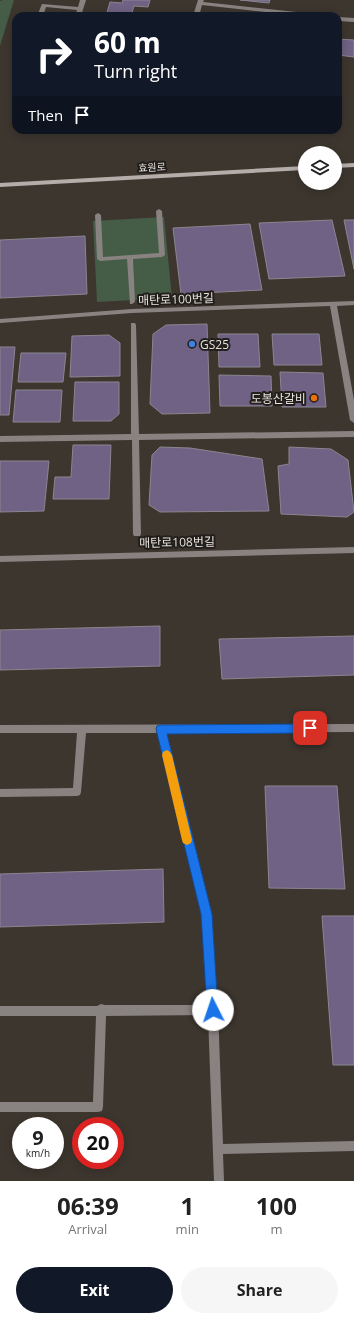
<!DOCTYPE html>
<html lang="en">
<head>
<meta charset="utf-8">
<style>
  :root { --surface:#fff; --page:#f6f6f6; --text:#222; --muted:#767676; --accent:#111827 }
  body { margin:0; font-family:"Open Sans","Noto Sans KR",sans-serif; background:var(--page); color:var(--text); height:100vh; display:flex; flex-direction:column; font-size:15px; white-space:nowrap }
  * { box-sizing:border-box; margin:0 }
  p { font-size:13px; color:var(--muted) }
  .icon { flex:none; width:22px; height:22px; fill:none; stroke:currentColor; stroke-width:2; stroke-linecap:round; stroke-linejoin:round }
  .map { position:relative; height:1181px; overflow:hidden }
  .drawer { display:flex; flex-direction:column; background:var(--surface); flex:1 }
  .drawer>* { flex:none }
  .guide { position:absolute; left:12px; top:12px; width:330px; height:122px; border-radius:12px; box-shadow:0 2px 10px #0003; background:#111827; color:#fff; overflow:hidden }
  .buttons { position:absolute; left:298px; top:146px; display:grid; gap:8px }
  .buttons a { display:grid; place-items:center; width:44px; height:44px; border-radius:50%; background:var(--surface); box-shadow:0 2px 10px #0003; font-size:20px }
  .speed { position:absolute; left:12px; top:1117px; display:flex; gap:8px; font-size:20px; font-weight:700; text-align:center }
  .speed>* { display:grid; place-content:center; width:52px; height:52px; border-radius:50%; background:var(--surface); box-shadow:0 2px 10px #0003; line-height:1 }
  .speed small { font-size:10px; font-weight:400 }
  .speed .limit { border:6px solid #d22; background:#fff; color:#111 }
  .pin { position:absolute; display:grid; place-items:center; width:34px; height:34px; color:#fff; margin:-17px; border-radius:8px; box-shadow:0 2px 6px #0006 }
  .me { position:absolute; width:44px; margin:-22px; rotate:356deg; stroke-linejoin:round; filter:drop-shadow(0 0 3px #0008) }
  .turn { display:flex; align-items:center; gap:14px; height:84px; padding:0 16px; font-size:18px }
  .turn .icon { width:52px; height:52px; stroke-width:2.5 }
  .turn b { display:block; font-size:28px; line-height:34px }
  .then { display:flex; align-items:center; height:38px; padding:0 16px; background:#0003; gap:8px; font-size:15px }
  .eta { display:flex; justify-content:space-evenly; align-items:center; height:68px; text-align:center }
  .eta b { font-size:24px; font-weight:700; line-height:28px }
  .action { display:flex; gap:8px; margin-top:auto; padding:8px 16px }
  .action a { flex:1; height:46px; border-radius:24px; background:var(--accent); color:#fff; font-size:16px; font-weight:700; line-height:46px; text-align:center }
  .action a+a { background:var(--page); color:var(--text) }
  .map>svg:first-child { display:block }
  .green { fill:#455c47 }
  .building { fill:#6f6284; stroke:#8a8690 }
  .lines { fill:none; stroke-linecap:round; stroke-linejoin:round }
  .lane { fill:#888281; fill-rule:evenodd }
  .street { fill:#888281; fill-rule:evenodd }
  .secondary { fill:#b5adaa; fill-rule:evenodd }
  .route { fill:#1a73e8; stroke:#114b97 }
  .slow { fill:#f59e0b }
  .shop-dot { fill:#3f7fe0; stroke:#211e1b; stroke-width:1.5 }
  .food-dot { fill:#e8710a; stroke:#211e1b; stroke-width:1.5 }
  .labels { text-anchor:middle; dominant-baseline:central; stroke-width:4; stroke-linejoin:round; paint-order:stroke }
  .far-street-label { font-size:10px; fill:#e7e2de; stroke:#211e1b }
  .street-label { font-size:12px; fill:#e7e2de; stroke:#211e1b }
  .poi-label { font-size:12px; fill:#e7e2de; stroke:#211e1b; text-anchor:start }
</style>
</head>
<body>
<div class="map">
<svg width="354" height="1181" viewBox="0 0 354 1181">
  <rect width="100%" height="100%" fill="#3d362f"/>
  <g class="green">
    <polygon points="3,0 14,0 0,46 0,1"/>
    <polygon points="164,217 172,298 97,302 93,221"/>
  </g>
  <g class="building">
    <polygon points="123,0 150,0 148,7 134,6 131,16 106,16 110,2 122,3"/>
    <polygon points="240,0 270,0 269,3"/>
    <polygon points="338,39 354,40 354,57 338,55"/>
    <polygon points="332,220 345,276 269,279 259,223"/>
    <polygon points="344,220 354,220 354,269"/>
    <polygon points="250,224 262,290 181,294 173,228"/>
    <polygon points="85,236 87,294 0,298 0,240"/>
    <polygon points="207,324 210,413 162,414 150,404 153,334 166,325"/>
    <polygon points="218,334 258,334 260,367 219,367"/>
    <polygon points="272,334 319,334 322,365 274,365"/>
    <polygon points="109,335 120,343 120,376 70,377 72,336"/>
    <polygon points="0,347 15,347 9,415 0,415"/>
    <polygon points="21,353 66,353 63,382 18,382"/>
    <polygon points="280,372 323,373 326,407 282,407"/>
    <polygon points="219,375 271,376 272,406 220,406"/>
    <polygon points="75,382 119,382 119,414 111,421 73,421"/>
    <polygon points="16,390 62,390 60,422 13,422"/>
    <polygon points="73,445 111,445 109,499 53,499 55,477 71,477"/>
    <polygon points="160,447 190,448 262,459 269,511 160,512 149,505 152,455"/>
    <polygon points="289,447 331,449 348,460 354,512 347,517 281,514 278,466 289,464"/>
    <polygon points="0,461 49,461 44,511 0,512"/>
    <polygon points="160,626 160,666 0,670 0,630"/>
    <polygon points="354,636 354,675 222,679 219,639"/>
    <polygon points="265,786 337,786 345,889 269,888"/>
    <polygon points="163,869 164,922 0,927 0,874"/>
    <polygon points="322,916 354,916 354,1065 333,1065"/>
  </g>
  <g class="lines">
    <g class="lane">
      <polygon points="80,0 86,0 81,16 75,16 77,10 46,7 43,16 37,16 42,4 78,7"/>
      <polygon points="198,0 204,0 203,2 315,14 318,16 301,16 202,5 199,16 193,16"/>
      <polygon points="338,17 354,18 354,22 338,21"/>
      <polygon points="354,724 354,732 166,733 211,914 218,1010 223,1144 354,1141 354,1151 223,1154 224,1181 214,1181 208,1015 106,1016 103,1107 102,1111 98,1112 0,1112 0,1102 93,1102 96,1016 0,1016 0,1006 97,1006 101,1004 105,1005 208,1005 201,914 158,733 86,733 81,792 80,795 77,796 0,797 0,789 73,788 77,733 0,733 0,725"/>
    </g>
    <g class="street">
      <polygon points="159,209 162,211 165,255 162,257 133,259 135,302 132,304 130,304 127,259 100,261 97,259 95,215 98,213 101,215 103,257 159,253 156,211"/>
      <polygon points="354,301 354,305 337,306 354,400 354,423 350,420 330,306 132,313 0,323 0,319 132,309"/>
      <polygon points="131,323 135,323 136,325 139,434 354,431 354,437 139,440 141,534 140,536 134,536 133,534 132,440 0,442 0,436 131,434"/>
      <polygon points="354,547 354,553 0,562 0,556"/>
    </g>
    <g class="secondary">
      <polygon points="354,163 354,167 335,168 335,164"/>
      <polygon points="305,166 305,170 0,187 0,183"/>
    </g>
  </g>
  <polygon class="route" points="310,724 313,725 315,728 313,732 310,733 167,734 212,914 218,1010 217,1014 213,1016 209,1014 207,1010 201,914 156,729 157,726 160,725"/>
  <polygon class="slow" points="167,750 170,752 172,755 192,840 191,843 187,845 183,843 182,840 162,755 163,752"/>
  <circle class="shop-dot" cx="192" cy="344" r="4"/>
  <circle class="food-dot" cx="314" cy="398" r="4"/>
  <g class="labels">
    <g class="far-street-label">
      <text transform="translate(152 167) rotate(-3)">효원로</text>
    </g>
    <g class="street-label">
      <text transform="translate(176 299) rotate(-2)">매탄로100번길</text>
      <text transform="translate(177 542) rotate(-1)">매탄로108번길</text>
    </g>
    <g class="poi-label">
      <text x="200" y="344">GS25</text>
      <text x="306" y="398" text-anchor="end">도봉산갈비</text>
    </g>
  </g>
</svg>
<div class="buttons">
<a><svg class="icon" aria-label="layers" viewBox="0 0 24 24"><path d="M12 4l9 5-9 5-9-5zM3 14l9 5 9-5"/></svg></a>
</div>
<div class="speed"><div>9<small>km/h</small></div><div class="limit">20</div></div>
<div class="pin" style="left:310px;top:728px;background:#d93025"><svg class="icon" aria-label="arrive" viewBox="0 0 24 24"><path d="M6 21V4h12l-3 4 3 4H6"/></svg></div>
<svg class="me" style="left:213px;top:1010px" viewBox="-20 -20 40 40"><circle r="19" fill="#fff"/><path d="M0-13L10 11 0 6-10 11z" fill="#1a73e8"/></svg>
<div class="guide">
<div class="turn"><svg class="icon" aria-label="right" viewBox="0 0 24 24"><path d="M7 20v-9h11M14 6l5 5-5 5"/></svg><div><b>60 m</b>Turn right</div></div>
<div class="then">Then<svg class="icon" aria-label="arrive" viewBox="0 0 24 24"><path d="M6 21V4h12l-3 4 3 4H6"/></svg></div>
</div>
</div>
<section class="drawer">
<div class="eta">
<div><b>06:39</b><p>Arrival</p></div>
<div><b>1</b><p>min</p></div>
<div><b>100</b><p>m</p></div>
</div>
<div class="action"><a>Exit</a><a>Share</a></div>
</section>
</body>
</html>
